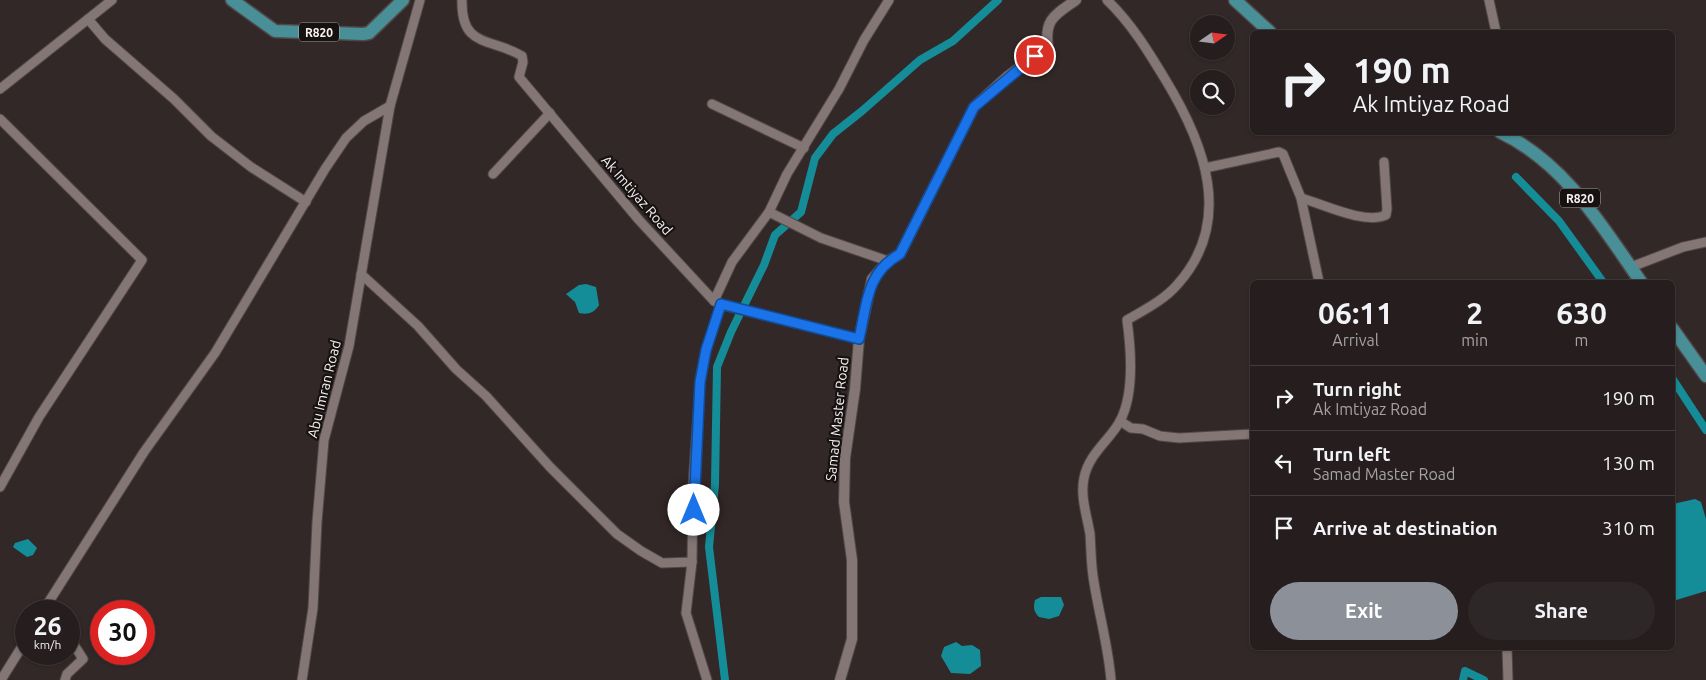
<!DOCTYPE html>
<html lang="en">
<head>
<meta charset="utf-8">
<style>
  :root { --surface:#261e1e; --page:#2e2727; --text:#f1f3f6; --muted:#a4a2a4; --line:#423c3c; --accent:#8c9099 }
  body { margin:0; font-family:Ubuntu,sans-serif; background:var(--page); color:var(--text); height:100vh; display:flex; flex-direction:column; font-size:19px; white-space:nowrap }
  * { box-sizing:border-box; margin:0 }
  p { font-size:16px; color:var(--muted) }
  .icon { flex:none; width:28px; height:28px; fill:none; stroke:currentColor; stroke-width:2; stroke-linecap:round; stroke-linejoin:round }
  .map { position:relative; flex:1; overflow:hidden }
  .sheet { position:absolute; left:1250px; top:280px; width:425px; height:370px; display:flex; flex-direction:column; background:var(--surface); border-radius:8px; box-shadow:0 1px 4px #0004,0 0 0 1px var(--line) }
  .sheet>* { flex:none }
  .guide { position:absolute; left:1250px; top:30px; width:425px; height:105px; border-radius:8px; box-shadow:0 1px 4px #0004,0 0 0 1px var(--line); background:#261e1e; color:var(--text); overflow:hidden }
  .needle { width:32px; rotate:76deg }
  .fabs { position:absolute; left:1190px; top:15px; display:grid; gap:10px }
  .fabs a { display:grid; place-items:center; width:45px; height:45px; border-radius:50%; background:var(--surface); box-shadow:0 1px 4px #0004,0 0 0 1px var(--line); font-size:25px }
  .speed { position:absolute; left:15px; top:600px; display:flex; gap:10px; font-size:25px; font-weight:700; text-align:center }
  .speed>* { display:grid; place-content:center; width:65px; height:65px; border-radius:50%; background:var(--surface); box-shadow:0 1px 4px #0004,0 0 0 1px var(--line); line-height:1 }
  .speed small { font-size:12px; font-weight:400 }
  .speed .limit { border:8px solid #d22; background:#fff; color:#111 }
  .pin { position:absolute; display:grid; place-items:center; width:42px; height:42px; color:#fff; margin:-21px; border:2px solid #fff; border-radius:50%; box-shadow:0 1px 5px #0007 }
  .me { position:absolute; width:55px; margin:-28px; rotate:0deg; stroke-linejoin:round; filter:drop-shadow(0 0 4px #0008) }
  .turn { display:flex; align-items:center; gap:18px; height:105px; padding:0 20px; font-size:22px }
  .turn .icon { width:65px; height:65px; stroke-width:2.5 }
  .turn b { display:block; font-size:35px; line-height:42px }
  .eta { display:flex; justify-content:space-evenly; align-items:center; height:85px; text-align:center }
  .eta b { font-size:30px; font-weight:600; line-height:35px }
  .action { display:flex; gap:10px; margin-top:auto; padding:10px 20px }
  .action a { flex:1; height:58px; border-radius:30px; background:var(--accent); color:#fff; font-size:20px; font-weight:600; line-height:58px; text-align:center }
  .action a+a { background:var(--page); color:var(--text) }
  ul { padding:0; list-style:none }
  li { display:flex; align-items:center; gap:15px; height:65px; padding:0 20px; border-top:1px solid var(--line) }
  li div { flex:1 }
  li b { display:block; font-size:19px }
  li em { font-style:normal }
  .map>svg:first-child { display:block }
  .water { fill:#158d99 }
  .lines { fill:none; stroke-linecap:round; stroke-linejoin:round }
  .canal { stroke:#158d99; stroke-width:8 }
  .minor-casing { stroke:#504747; stroke-width:11 }
  .tertiary-casing { stroke:#504747; stroke-width:12 }
  .primary-casing { stroke:#504747; stroke-width:15 }
  .minor { stroke:#837675; stroke-width:9 }
  .tertiary { stroke:#837675; stroke-width:10 }
  .primary { stroke:#498f97; stroke-width:12 }
  .route-casing { stroke:#114b97; stroke-width:12 }
  .route { stroke:#1a73e8; stroke-width:9 }
  .labels { text-anchor:middle; dominant-baseline:central; stroke-width:4.5; stroke-linejoin:round; paint-order:stroke }
  .shield { fill:#171212; stroke:#b5aeae; stroke-width:1 }
  .shield-label { font-size:12px; font-weight:bold; fill:#f9f1f1 }
  .street-label { font-size:14px; fill:#f9f1f1; stroke:#171212 }
</style>
</head>
<body>
<div class="map">
<svg width="1706" height="680" viewBox="0 0 1706 680">
  <rect width="100%" height="100%" fill="#332828"/>
  <g class="water">
    <path d="M586,284l10,3 3,18c-5,8 -11,10 -20,8l-4,-11 -9,-8 13,-9z"/>
    <polygon points="1695,499 1701,502 1706,519 1706,591 1673,601 1673,504"/>
    <polygon points="28,539 37,548 33,555 27,557 13,547 15,543"/>
    <path d="M1041,597h20l3,8 -5,11 -10,3 -10,-2c-5,-5 -6,-9 -4,-17z"/>
    <polygon points="956,642 962,646 972,645 980,650 981,666 970,674 951,673 941,656 944,647"/>
  </g>
  <g class="lines">
    <g class="canal">
      <polyline points="1516,177 1559,221 1603,282"/>
      <polyline points="1672,378 1706,430"/>
      <polyline points="725,680 709,547 715,484 717,367 731,332 764,265 775,235 801,212 815,158 833,134 862,111 920,60 953,41 998,0"/>
      <polyline points="1463,680 1465,671 1484,680"/>
    </g>
    <defs>
      <g id="minor">
        <path d="M462,0c-1,49 29,37 60,56l1,6 -4,15 120,143 75,81 12,5 133,33"/>
        <path d="M1107,0c24,23 41,51 58,79 39,64 70,142 12,206 -13,15 -33,25 -50,35 4,29 8,73 -7,101 -10,19 -31,32 -36,57 -4,18 3,38 6,56 1,14 1,28 3,42 5,35 15,68 18,104"/>
        <polyline points="1489,0 1496,32"/>
        <polyline points="88,19 105,39 174,99 211,136 251,167 306,202"/>
        <polyline points="0,89 112,0"/>
        <polyline points="712,104 804,148"/>
        <polyline points="0,119 142,260 39,417 0,487"/>
        <polyline points="1205,168 1279,152 1283,154 1301,198 1319,282"/>
        <polyline points="493,174 550,113"/>
        <path d="M1301,198c22,6 64,27 85,17l1,-6 -3,-47"/>
        <polyline points="769,212 821,238 888,261"/>
        <polyline points="1631,267 1683,247 1706,242"/>
        <polyline points="361,274 418,326 456,369 486,396 550,467 617,534 641,551 662,563 692,562 686,613 707,680"/>
        <polyline points="714,301 732,262 769,212 787,174 839,89 864,40 889,0"/>
        <polyline points="1120,421 1131,428 1143,429 1160,436 1179,438 1252,434"/>
        <polyline points="692,562 693,485 700,382 706,350 721,304"/>
        <polyline points="43,611 144,452 215,353 325,169 346,138 364,121 390,106"/>
        <polyline points="1507,648 1508,680"/>
        <polyline points="1,680 26,640"/>
        <polyline points="65,680 67,674 83,659 69,637"/>
        <polyline points="302,680 313,608 317,522 324,440 349,346 390,106 420,0"/>
      </g>
      <path id="tertiary" d="M840,680l12,-41v-79l-8,-58 1,-44 10,-69 4,-50 13,-60 16,-18 12,-7 74,-147 34,-31 40,-29c-4,-28 7,-32 28,-47"/>
      <g id="primary">
        <polyline points="232,0 275,31 363,34 369,33 403,0"/>
        <polyline points="1235,0 1270,32"/>
        <path d="M1500,132c65,31 102,94 141,150"/>
        <polyline points="1672,328 1706,376"/>
      </g>
    </defs>
    <use href="#minor" class="minor-casing"/>
    <use href="#tertiary" class="tertiary-casing"/>
    <use href="#primary" class="primary-casing"/>
    <use href="#minor" class="minor"/>
    <use href="#tertiary" class="tertiary"/>
    <use href="#primary" class="primary"/>
  </g>
  <g class="lines">
    <defs>
      <path id="route" d="M694,510l6,-128 6,-32 15,-46 138,35c8,-35 7,-66 41,-85l74,-147 61,-51"/>
    </defs>
    <use href="#route" class="route-casing"/>
    <use href="#route" class="route"/>
  </g>
  <g class="labels">
    <g class="shield">
      <rect x="299" y="22.5" width="40" height="19" rx="4"/>
      <rect x="1560" y="188.5" width="40" height="19" rx="4"/>
    </g>
    <g class="shield-label">
      <text x="319" y="32">R820</text>
      <text x="1580" y="198">R820</text>
    </g>
    <g class="street-label">
      <text transform="translate(637 195) rotate(49)">Ak Imtiyaz Road</text>
      <text transform="translate(324 389) rotate(-76)">Abu Imran Road</text>
      <text transform="translate(837 419) rotate(-84)">Samad Master Road</text>
    </g>
  </g>
</svg>
<div class="fabs">
<a><svg class="needle" viewBox="-14 -14 28 28"><path d="M0-13l5 13h-10z" fill="#e53935"/><path d="M0 13l5-13h-10z" fill="#a4a2a4"/></svg></a>
<a><svg class="icon" aria-label="search" viewBox="0 0 24 24"><circle cx="10" cy="10" r="6"/><path d="M15 15l6 6"/></svg></a>
</div>
<div class="speed"><div>26<small>km/h</small></div><div class="limit">30</div></div>
<div class="pin" style="left:1035px;top:56px;background:#d93025"><svg class="icon" aria-label="arrive" viewBox="0 0 24 24"><path d="M6 21V4h12l-3 4 3 4H6"/></svg></div>
<svg class="me" style="left:694px;top:510px" viewBox="-20 -20 40 40"><circle r="19" fill="#fff"/><path d="M0-13L10 11 0 6-10 11z" fill="#1a73e8"/></svg>
<div class="guide">
<div class="turn"><svg class="icon" aria-label="right" viewBox="0 0 24 24"><path d="M7 20v-9h11M14 6l5 5-5 5"/></svg><div><b>190 m</b>Ak Imtiyaz Road</div></div>
</div>
<section class="sheet">
<div class="eta">
<div><b>06:11</b><p>Arrival</p></div>
<div><b>2</b><p>min</p></div>
<div><b>630</b><p>m</p></div>
</div>
<ul>
<li><svg class="icon" aria-label="right" viewBox="0 0 24 24"><path d="M7 20v-9h11M14 6l5 5-5 5"/></svg><div><b>Turn right</b><p>Ak Imtiyaz Road</p></div><em>190 m</em></li>
<li><svg class="icon" aria-label="left" viewBox="0 0 24 24"><path d="M17 20v-9H6M10 6l-5 5 5 5"/></svg><div><b>Turn left</b><p>Samad Master Road</p></div><em>130 m</em></li>
<li><svg class="icon" aria-label="arrive" viewBox="0 0 24 24"><path d="M6 21V4h12l-3 4 3 4H6"/></svg><div><b>Arrive at destination</b></div><em>310 m</em></li>
</ul>
<div class="action"><a>Exit</a><a>Share</a></div>
</section>
</div>
</body>
</html>
